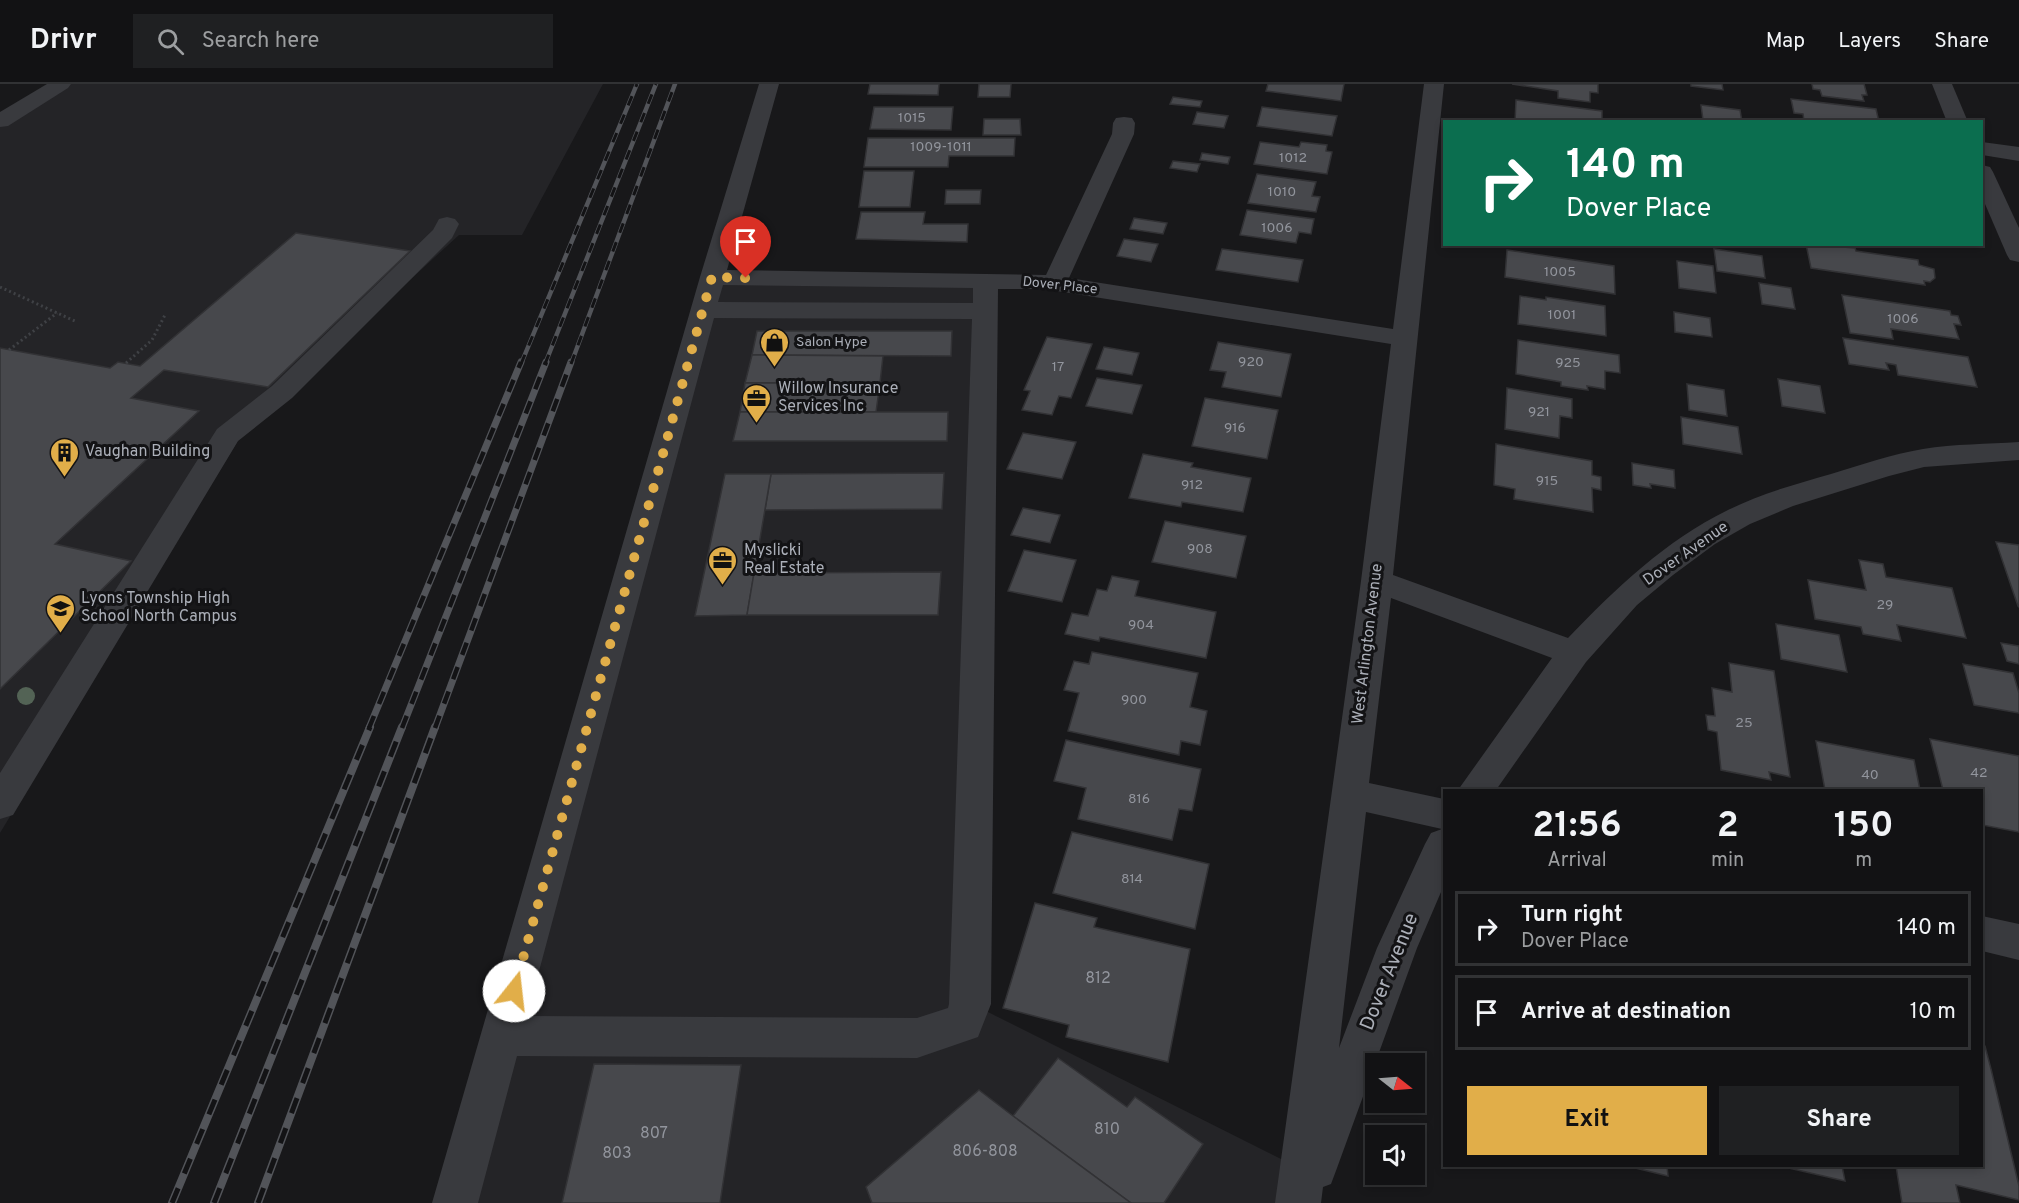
<!DOCTYPE html>
<html lang="en">
<head>
<meta charset="utf-8">
<style>
  :root { --surface:#121214; --page:#1f2022; --text:#f1f3f6; --muted:#9c9ea0; --line:#313234; --accent:#e1ae49 }
  body { margin:0; font-family:Overpass,sans-serif; background:var(--page); color:var(--text); height:100vh; display:flex; flex-direction:column; font-size:22px; white-space:nowrap }
  * { box-sizing:border-box; margin:0 }
  p { font-size:20px; color:var(--muted) }
  .icon { flex:none; width:33px; height:33px; fill:none; stroke:currentColor; stroke-width:2; stroke-linecap:round; stroke-linejoin:round }
  .map { position:relative; flex:1; overflow:hidden }
  .sheet { position:absolute; left:1443px; top:705px; width:540px; height:378px; display:flex; flex-direction:column; background:var(--surface); border-radius:0px; box-shadow:0 3px 9px #0003,0 0 0 2px var(--line) }
  .sheet>* { flex:none }
  .top-card { position:absolute; left:1443px; top:36px; width:540px; height:126px; border-radius:0px; box-shadow:0 3px 9px #0003,0 0 0 2px var(--line); background:#0b6e4f; color:#fff; overflow:hidden }
  .needle { width:39px; rotate:107deg }
  .controls { position:absolute; left:1365px; top:969px; display:grid; gap:12px }
  .controls a { display:grid; place-items:center; width:60px; height:60px; border-radius:0px; background:var(--surface); box-shadow:0 3px 9px #0003,0 0 0 2px var(--line); font-size:30px }
  .pin { position:absolute; display:grid; place-items:center; width:51px; height:51px; color:#fff; margin:-62px -26px; border-radius:50% 50% 50% 0; rotate:-45deg; box-shadow:0 0 6px #0007 }
  .pin .icon { rotate:45deg }
  .me { position:absolute; width:66px; margin:-33px; rotate:16deg; stroke-linejoin:round; filter:drop-shadow(0 0 4px #0008) }
  .turn { display:flex; align-items:center; gap:21px; height:126px; padding:0 24px; font-size:27px }
  .turn .icon { width:78px; height:78px; stroke-width:2.5 }
  .turn b { display:block; font-size:42px; line-height:51px }
  .eta { display:flex; justify-content:space-evenly; align-items:center; height:102px; text-align:center }
  .eta b { font-size:36px; font-weight:700; line-height:42px }
  .primary-button { display:flex; gap:12px; margin-top:auto; padding:12px 24px }
  .primary-button a { flex:1; height:69px; border-radius:0px; background:var(--accent); color:#111; font-size:24px; font-weight:700; line-height:69px; text-align:center }
  .primary-button a+a { background:var(--page); color:var(--text) }
  ul { padding:0; list-style:none }
  li { display:flex; align-items:center; gap:18px; height:75px; margin:0 12px 9px; padding:0 12px; border:3px solid var(--line); border-radius:0px }
  li div { flex:1 }
  li b { display:block; font-size:22px }
  li em { font-style:normal }
  header { display:flex; align-items:center; gap:36px; box-sizing:border-box; height:84px; padding:0 30px; background:var(--surface); border-bottom:2px solid var(--line) }
  header strong { font-size:28px }
  nav { display:flex; gap:33px; margin-inline-start:auto; font-size:21px }
  .search { width:420px; height:54px; background:var(--page); display:flex; align-items:center; gap:15px; box-sizing:border-box; padding:0 21px; border-radius:0px; color:var(--muted); font-size:22px }
  .map>svg:first-child { display:block }
  .built { fill:#242427 }
  .building { fill:#47484c; stroke:#323235; stroke-width:1.5 }
  .lines { fill:none; stroke-linecap:round; stroke-linejoin:round }
  .path { stroke:#3f4145; stroke-width:3; stroke-dasharray:2 3; stroke-linecap:butt }
  .minor { fill:#393a3e; fill-rule:evenodd }
  .rail-far2-casing { stroke:#525459; stroke-width:4.5 }
  .rail-far1-casing { stroke:#525459; stroke-width:7 }
  .rail-casing { stroke:#525459; stroke-width:8 }
  .rail-far2 { stroke:#131315; stroke-width:3; stroke-dasharray:10; stroke-linecap:butt }
  .rail-far1 { stroke:#131315; stroke-width:4.5; stroke-dasharray:13; stroke-linecap:butt }
  .rail { stroke:#131315; stroke-width:5; stroke-dasharray:16; stroke-linecap:butt }
  .tree { fill:#536355 }
  .route { stroke:#e1ae49; stroke-width:10; stroke-dasharray:0 18 }
  .labels { text-anchor:middle; dominant-baseline:central; stroke-width:6; stroke-linejoin:round; paint-order:stroke }
  .number-label { font-size:14px; fill:#92959d }
  .far-street-label { font-size:14px; fill:#abafb8; stroke:#131315 }
  .far-poi-label { font-size:14px; fill:#abafb8; stroke:#131315; text-anchor:start }
  .poi-label { font-size:16px; fill:#abafb8; stroke:#131315; text-anchor:start }
  .street-label { font-size:16px; fill:#abafb8; stroke:#131315 }
  .near-number-label { font-size:16px; fill:#92959d }
  .near-street-label { font-size:20px; fill:#abafb8; stroke:#131315 }
</style>
</head>
<body>
<header>
<strong>Drivr</strong>
<div class="search"><svg class="icon" aria-label="search" viewBox="0 0 24 24"><circle cx="10" cy="10" r="6"/><path d="M15 15l6 6"/></svg>Search here</div>
<nav><a>Map</a><a>Layers</a><a>Share</a></nav>
</header>
<div class="map">
<svg width="2019" height="1119" viewBox="0 0 2019 1119">
  <rect width="100%" height="100%" fill="#18181a"/>
  <g class="built">
    <polygon points="69,0 603,0 522,151 459,151 242,350 0,749 0,43"/>
    <polygon points="719,198 979,202 956,912 1283,1076 1277,1119 466,1119"/>
  </g>
  <g class="building">
    <polygon points="870,0 939,0 938,11 868,10"/>
    <polygon points="979,0 1011,0 1010,13 978,13"/>
    <polygon points="1268,0 1344,0 1341,17 1266,7"/>
    <polygon points="1512,0 1598,0 1598,9 1590,8 1590,18 1558,14 1558,7"/>
    <polygon points="1691,0 1722,0 1723,6 1691,2"/>
    <polygon points="1812,0 1864,0 1867,11 1862,11 1864,17 1822,12 1820,6 1813,5"/>
    <polygon points="1173,13 1202,17 1200,23 1170,20"/>
    <polygon points="1791,15 1876,25 1879,38 1804,37 1803,30 1794,29"/>
    <polygon points="1516,16 1602,27 1602,38 1515,38"/>
    <polygon points="1701,21 1740,26 1742,38 1703,36"/>
    <polygon points="874,23 953,23 951,46 870,45"/>
    <polygon points="1262,23 1337,32 1332,52 1257,42"/>
    <polygon points="1197,28 1228,32 1224,44 1193,40"/>
    <polygon points="984,35 1020,35 1021,51 983,51"/>
    <polygon points="868,54 1015,54 1014,72 949,72 948,83 864,83"/>
    <polygon points="1260,58 1299,63 1301,58 1327,61 1326,67 1332,68 1327,90 1254,80"/>
    <polygon points="1202,69 1230,73 1228,80 1200,76"/>
    <polygon points="1173,77 1200,80 1197,88 1170,84"/>
    <polygon points="864,87 914,87 910,123 859,123"/>
    <polygon points="1257,90 1316,98 1312,112 1320,113 1316,128 1248,119"/>
    <polygon points="946,106 981,106 980,120 945,120"/>
    <polygon points="1247,126 1314,135 1311,150 1299,148 1296,159 1240,151"/>
    <polygon points="861,128 925,128 923,140 968,140 967,158 856,155"/>
    <polygon points="1134,134 1167,139 1163,150 1130,145"/>
    <polygon points="296,149 410,167 268,303 164,286 131,314 199,327 55,460 131,477 0,605 0,264 110,284 118,278 140,282"/>
    <polygon points="1124,155 1158,160 1151,178 1117,172"/>
    <polygon points="1806,160 1855,164 1856,167 1918,176 1919,181 1934,185 1935,194 1930,198 1924,197 1925,201 1811,184"/>
    <polygon points="1222,165 1303,176 1298,198 1216,186"/>
    <polygon points="1714,165 1762,172 1765,194 1717,187"/>
    <polygon points="1507,166 1614,182 1615,210 1505,193"/>
    <polygon points="1677,177 1713,182 1716,209 1679,204"/>
    <polygon points="1759,199 1791,204 1795,225 1762,220"/>
    <polygon points="1842,211 1950,227 1951,231 1958,232 1961,241 1954,240 1959,255 1891,245 1893,255 1850,249"/>
    <polygon points="1520,212 1546,216 1546,213 1605,222 1606,252 1518,240"/>
    <polygon points="1674,228 1710,234 1712,253 1675,248"/>
    <polygon points="757,247 952,247 951,272 752,271"/>
    <polygon points="1047,253 1092,260 1071,314 1059,312 1052,331 1022,326 1030,307 1024,306"/>
    <polygon points="1843,254 1968,273 1977,303 1898,291 1896,281 1886,279 1889,286 1849,280"/>
    <polygon points="1518,256 1619,271 1620,289 1605,287 1605,305 1587,302 1588,306 1561,302 1561,298 1516,290"/>
    <polygon points="1218,258 1291,270 1281,313 1222,303 1226,288 1210,286"/>
    <polygon points="1104,263 1139,269 1132,291 1096,285"/>
    <polygon points="752,271 883,272 880,299 745,299"/>
    <polygon points="1097,294 1142,301 1132,330 1086,322"/>
    <polygon points="1778,295 1820,302 1825,329 1782,322"/>
    <polygon points="745,299 880,299 876,328 740,328"/>
    <polygon points="1687,300 1724,306 1727,332 1689,326"/>
    <polygon points="1507,304 1572,315 1572,334 1560,332 1559,354 1505,345"/>
    <polygon points="1205,314 1278,326 1267,375 1192,362"/>
    <polygon points="740,328 948,328 947,357 733,357"/>
    <polygon points="1681,333 1738,343 1742,370 1683,360"/>
    <polygon points="1023,349 1076,358 1062,395 1007,385"/>
    <polygon points="1496,360 1592,377 1592,391 1601,393 1601,406 1592,404 1593,428 1514,415 1515,405 1494,401"/>
    <polygon points="1143,370 1193,379 1191,383 1251,394 1243,428 1182,418 1181,423 1129,414"/>
    <polygon points="1632,379 1674,386 1675,404 1650,400 1651,404 1633,401"/>
    <polygon points="944,389 942,425 765,426 771,390"/>
    <polygon points="725,390 771,390 747,531 695,532"/>
    <polygon points="1023,424 1060,431 1050,459 1011,451"/>
    <polygon points="1165,437 1246,452 1236,494 1152,478"/>
    <polygon points="1996,458 2019,461 2019,523 2018,522"/>
    <polygon points="1024,466 1076,476 1062,518 1008,507"/>
    <polygon points="1859,476 1883,480 1886,493 1952,504 1966,554 1897,541 1901,557 1863,550 1861,543 1815,535 1808,496 1866,506"/>
    <polygon points="941,488 938,531 747,531 754,489"/>
    <polygon points="1112,492 1139,497 1135,512 1216,528 1206,574 1100,553 1099,557 1065,550 1072,529 1088,532 1097,505 1107,507"/>
    <polygon points="1776,540 1839,551 1847,588 1781,575"/>
    <polygon points="2001,559 2019,562 2019,580 2007,577"/>
    <polygon points="1092,568 1198,589 1190,623 1207,627 1200,661 1181,657 1179,671 1068,647 1079,609 1064,606 1074,577 1089,580"/>
    <polygon points="1729,579 1774,587 1790,693 1769,688 1771,696 1721,686 1717,648 1708,646 1706,631 1715,632 1712,604 1732,608"/>
    <polygon points="1963,580 2013,589 2019,609 2019,629 1974,621"/>
    <polygon points="1930,655 2019,672 2019,748 1982,741 1982,706 1943,706"/>
    <polygon points="1066,656 1201,685 1192,727 1179,725 1172,756 1078,735 1086,704 1054,697"/>
    <polygon points="1816,657 1914,676 1920,706 1825,706"/>
    <polygon points="1072,748 1209,780 1195,845 1053,809"/>
    <polygon points="1035,819 1097,834 1094,843 1190,865 1168,978 1066,953 1069,941 1003,924"/>
    <polygon points="1982,961 1985,962 1991,985 2019,1102 2019,1116 1956,1101 1960,1119 1902,1119 1896,1082 1982,1082"/>
    <polygon points="1058,974 1127,1023 1135,1013 1203,1060 1164,1119 1131,1119 1013,1032"/>
    <polygon points="594,980 741,981 720,1119 562,1119"/>
    <polygon points="979,1006 1013,1032 1131,1119 872,1119 866,1103"/>
    <polygon points="1627,1082 1667,1082 1668,1092"/>
    <polygon points="1780,1082 1842,1082 1845,1097"/>
  </g>
  <g class="lines">
    <g class="path">
      <polyline points="0,203 77,238"/>
      <polyline points="9,266 57,229"/>
      <polyline points="126,279 152,256 165,231"/>
    </g>
    <g class="minor">
      <polygon points="47,0 71,0 68,4 8,42 0,43 0,28"/>
      <path d="M759,0h20l-52,186 319,5 66,-141 1,-11 3,-5 8,-1 8,1 3,5 -1,11 -65,144 324,51 31,-245h20l-51,491 175,63c48,-50 97,-97 160,-128 32,-16 68,-26 103,-36 30,-9 61,-20 92,-25 31,-5 65,-5 96,-7v18l-95,7 -35,9 -96,30 -43,18 -35,20 -42,31 -36,30 -51,57 -90,128h-38l94,-132 -161,-60 -22,185 75,16v86l-27,63 -80,220 -6,16 -8,3 -2,16h-46l86,-622 30,-237 -347,-55h-46l-7,715 -13,33 -61,21 -400,-2 -39,147h-46l268,-926zM723,201l250,3v15l-255,-1zM714,234l258,1 -23,685 -1,4 -31,10 -390,-2zM1366,728l76,17 -11,4 -6,11 -48,104 -38,100z"/>
      <polygon points="1932,0 1952,0 1968,38 1947,38"/>
      <polygon points="1982,58 2019,63 2019,77 1982,71"/>
      <polygon points="1982,81 1990,83 1993,88 2019,144 2019,178 2010,176 2007,171 1982,113"/>
      <polygon points="447,133 455,135 459,140 452,154 292,314 238,357 13,731 0,735 0,689 217,345 272,302 433,146 439,135"/>
      <polygon points="1982,832 2019,840 2019,876 1982,867"/>
    </g>
    <defs>
      <g id="rail-far2">
        <polyline points="521,280 637,0"/>
        <polyline points="545,280 656,0"/>
        <polyline points="571,280 675,0"/>
      </g>
      <g id="rail-far1">
        <polyline points="369,644 521,278"/>
        <polyline points="402,644 546,278"/>
        <polyline points="435,644 571,278"/>
      </g>
      <g id="rail">
        <polyline points="172,1119 370,643"/>
        <polyline points="214,1119 402,643"/>
        <polyline points="258,1119 435,643"/>
      </g>
    </defs>
    <use href="#rail-far2" class="rail-far2-casing"/>
    <use href="#rail-far1" class="rail-far1-casing"/>
    <use href="#rail" class="rail-casing"/>
    <use href="#rail-far2" class="rail-far2"/>
    <use href="#rail-far1" class="rail-far1"/>
    <use href="#rail" class="rail"/>
  </g>
  <circle class="tree" cx="26" cy="612" r="9"/>
  <g class="lines">
    <polyline class="route" points="514,907 712,193 746,194"/>
  </g>
  <defs>
    <symbol id="shop-pin" viewBox="-11 -11 22 30"><path d="M0 17L-7.5 6A9.5 9.5 0 1 1 7.5 6Z" fill="#e1ae49" stroke="#131315"/><path d="M-5-2.5h2.3a2.7 3.5 0 0 1 5.4 0H5L5.5 6h-11ZM-1.5-2.5h3a1.5 2.3 0 0 0-3 0Z" fill="#111"/></symbol>
    <symbol id="office-pin" viewBox="-11 -11 22 30"><path d="M0 17L-7.5 6A9.5 9.5 0 1 1 7.5 6Z" fill="#e1ae49" stroke="#131315"/><path d="M-6-3h4V-5.5h4V-3h4V5H-6ZM-1-4.5V-3h2v-1.5ZM-6 0V1H6V0Z" fill="#111"/></symbol>
    <symbol id="building-pin" viewBox="-11 -11 22 30"><path d="M0 17L-7.5 6A9.5 9.5 0 1 1 7.5 6Z" fill="#e1ae49" stroke="#131315"/><path d="M-4-6H4V6H1V3H-1V6H-4ZM-2.5-4.3h1.7v1.8h-1.7ZM.8-4.3h1.7v1.8H.8ZM-2.5-1h1.7V.8h-1.7ZM.8-1h1.7V.8H.8Z" fill="#111"/></symbol>
    <symbol id="school-pin" viewBox="-11 -11 22 30"><path d="M0 17L-7.5 6A9.5 9.5 0 1 1 7.5 6Z" fill="#e1ae49" stroke="#131315"/><path d="M0-5L7-2L0 1L-7-2ZM-4 1L0 2.5L4 1V4Q0 6-4 4Z" fill="#111"/></symbol>
  </defs>
  <g fill-rule="evenodd">
    <use href="#shop-pin" x="758" y="242" width="33" height="45"/>
    <use href="#office-pin" x="740" y="298" width="33" height="45"/>
    <use href="#building-pin" x="48" y="352" width="33" height="45"/>
    <use href="#office-pin" x="706" y="460" width="33" height="45"/>
    <use href="#school-pin" x="44" y="508" width="33" height="45"/>
  </g>
  <g class="labels">
    <g class="number-label">
      <text x="912" y="34">1015</text>
      <text x="941" y="63">1009-1011</text>
      <text x="1293" y="74">1012</text>
      <text x="1282" y="108">1010</text>
      <text x="1277" y="144">1006</text>
      <text x="1560" y="188">1005</text>
      <text x="1562" y="231">1001</text>
      <text x="1903" y="235">1006</text>
      <text x="1251" y="278">920</text>
      <text x="1568" y="279">925</text>
      <text x="1058" y="283">17</text>
      <text x="1539" y="328">921</text>
      <text x="1235" y="344">916</text>
      <text x="1547" y="397">915</text>
      <text x="1192" y="401">912</text>
      <text x="1200" y="465">908</text>
      <text x="1885" y="521">29</text>
      <text x="1141" y="541">904</text>
      <text x="1134" y="616">900</text>
      <text x="1744" y="639">25</text>
      <text x="1979" y="689">42</text>
      <text x="1870" y="691">40</text>
      <text x="1139" y="715">816</text>
      <text x="1132" y="795">814</text>
    </g>
    <g class="far-street-label">
      <text transform="translate(1060 202) rotate(6)">Dover Place</text>
    </g>
    <g class="far-poi-label">
      <text x="796" y="258">Salon Hype</text>
    </g>
    <g class="poi-label">
      <text x="778" y="305">Willow Insurance<tspan x="778" dy="18">Services Inc</tspan></text>
      <text x="85" y="368">Vaughan Building</text>
      <text x="744" y="467">Myslicki<tspan x="744" dy="18">Real Estate</tspan></text>
      <text x="81" y="515">Lyons Township High<tspan x="81" dy="18">School North Campus</tspan></text>
    </g>
    <g class="street-label">
      <text transform="translate(1686 470) rotate(-35)">Dover Avenue</text>
      <text transform="translate(1368 560) rotate(-83)">West Arlington Avenue</text>
    </g>
    <g class="near-number-label">
      <text x="1098" y="895">812</text>
      <text x="1107" y="1046">810</text>
      <text x="654" y="1050">807</text>
      <text x="985" y="1068">806-808</text>
      <text x="617" y="1070">803</text>
    </g>
    <g class="near-street-label">
      <text transform="translate(1390 888) rotate(-68)">Dover Avenue</text>
    </g>
  </g>
</svg>
<div class="controls">
<a><svg class="needle" viewBox="-14 -14 28 28"><path d="M0-13l5 13h-10z" fill="#e53935"/><path d="M0 13l5-13h-10z" fill="#9c9ea0"/></svg></a>
<a><svg class="icon" aria-label="sound" viewBox="0 0 24 24"><path d="M4 9h4l5-4v14l-5-4H4zM17 9q2 3 0 6"/></svg></a>
</div>
<div class="pin" style="left:746px;top:194px;background:#d93025"><svg class="icon" aria-label="arrive" viewBox="0 0 24 24"><path d="M6 21V4h12l-3 4 3 4H6"/></svg></div>
<svg class="me" style="left:514px;top:907px" viewBox="-20 -20 40 40"><circle r="19" fill="#fff"/><path d="M0-13L10 11 0 6-10 11z" fill="#e1ae49"/></svg>
<div class="top-card">
<div class="turn"><svg class="icon" aria-label="right" viewBox="0 0 24 24"><path d="M7 20v-9h11M14 6l5 5-5 5"/></svg><div><b>140 m</b>Dover Place</div></div>
</div>
<section class="sheet">
<div class="eta">
<div><b>21:56</b><p>Arrival</p></div>
<div><b>2</b><p>min</p></div>
<div><b>150</b><p>m</p></div>
</div>
<ul>
<li><svg class="icon" aria-label="right" viewBox="0 0 24 24"><path d="M7 20v-9h11M14 6l5 5-5 5"/></svg><div><b>Turn right</b><p>Dover Place</p></div><em>140 m</em></li>
<li><svg class="icon" aria-label="arrive" viewBox="0 0 24 24"><path d="M6 21V4h12l-3 4 3 4H6"/></svg><div><b>Arrive at destination</b></div><em>10 m</em></li>
</ul>
<div class="primary-button"><a>Exit</a><a>Share</a></div>
</section>
</div>
</body>
</html>
